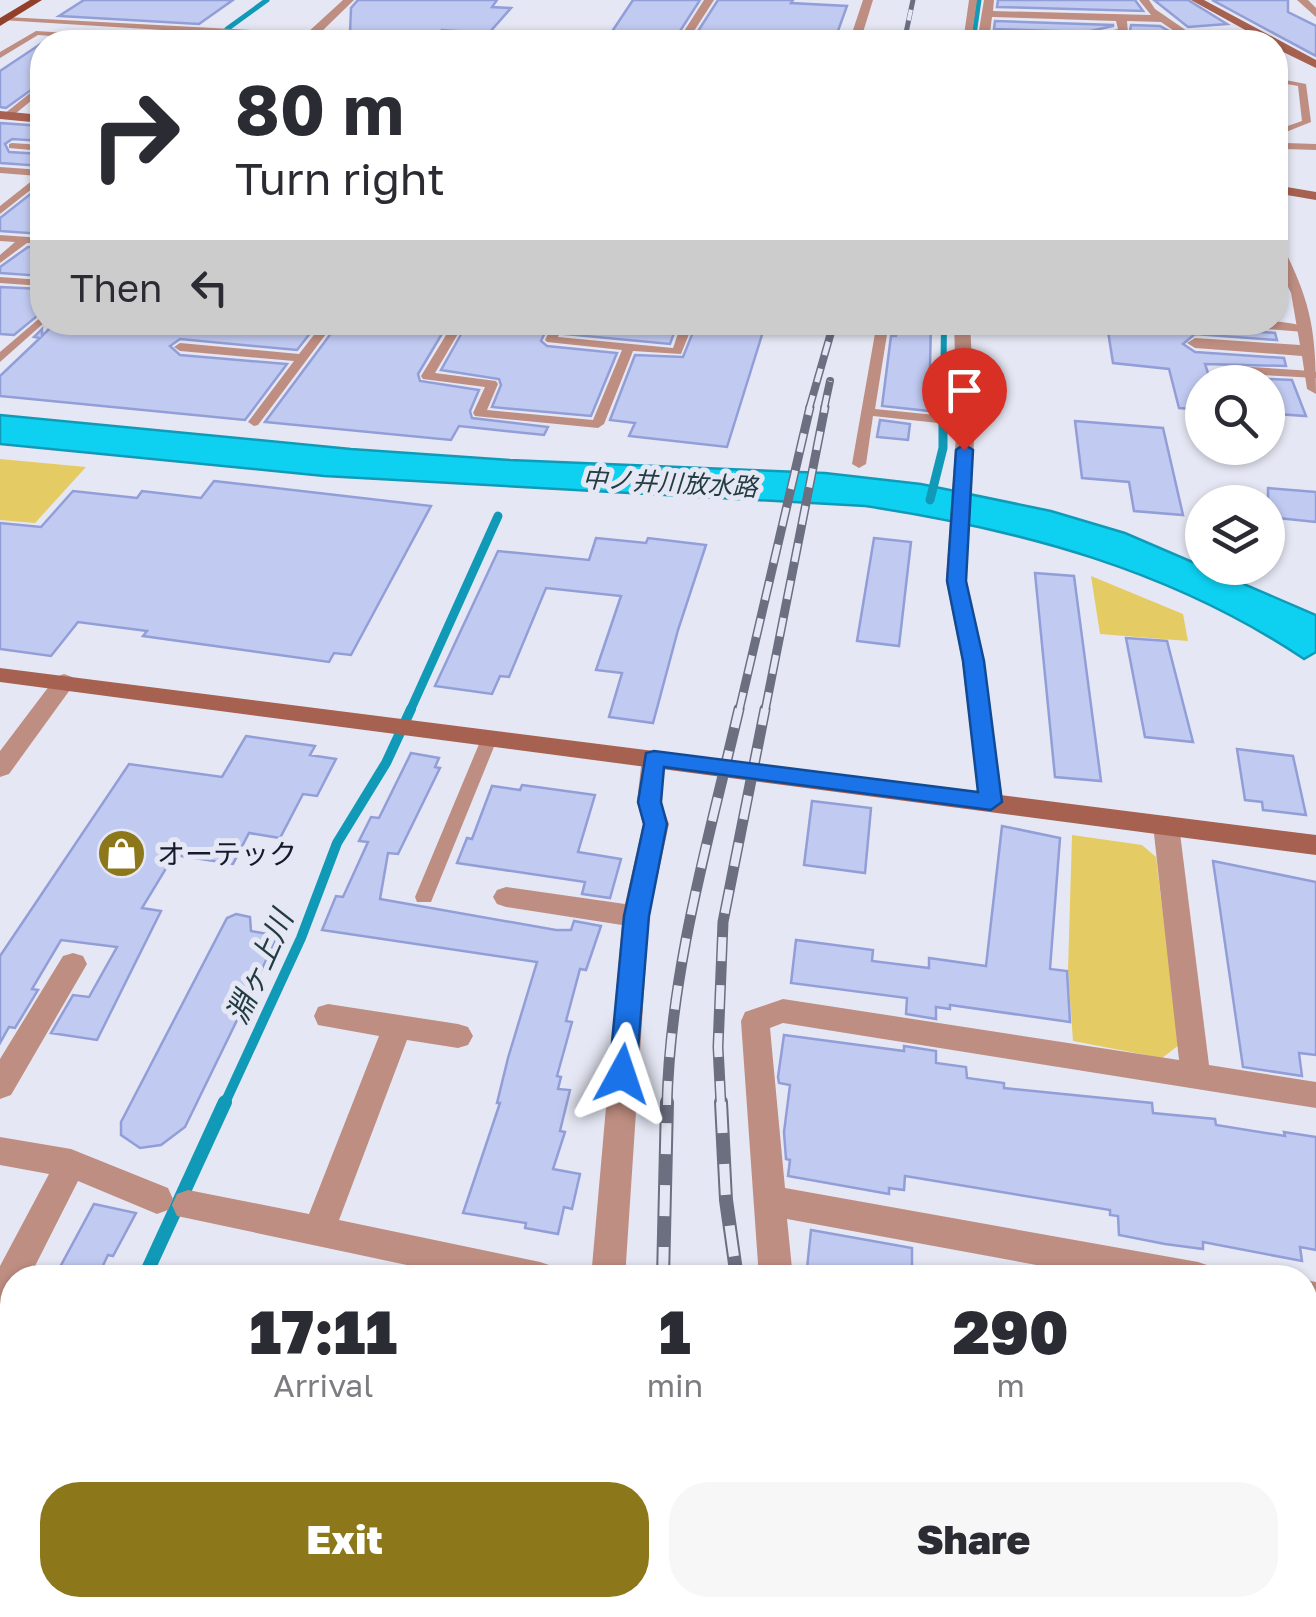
<!DOCTYPE html>
<html lang="en">
<head>
<meta charset="utf-8">
<style>
  :root { --surface:#fff; --page:#f7f7f7; --text:#2b2b33; --muted:#7c7c81; --accent:#8c771b }
  body { margin:0; font-family:"Golos Text","Noto Sans JP",sans-serif; background:var(--page); color:var(--text); height:100vh; display:flex; flex-direction:column; font-size:38px; white-space:nowrap }
  * { box-sizing:border-box; margin:0 }
  p { font-size:32px; color:var(--muted) }
  .icon { flex:none; width:55px; height:55px; fill:none; stroke:currentColor; stroke-width:2; stroke-linecap:round; stroke-linejoin:round }
  .map { position:relative; flex:1; overflow:hidden }
  .panel { position:absolute; left:0px; top:1265px; width:1318px; height:352px; display:flex; flex-direction:column; background:var(--surface); border-radius:40px 40px 0 0; box-shadow:0 2px 8px #0004 }
  .panel>* { flex:none }
  .hud { position:absolute; left:30px; top:30px; width:1258px; height:305px; border-radius:40px; box-shadow:0 2px 8px #0004; background:#fff; color:var(--text); overflow:hidden }
  .buttons { position:absolute; left:1185px; top:365px; display:grid; gap:20px }
  .buttons a { display:grid; place-items:center; width:100px; height:100px; border-radius:50%; background:var(--surface); box-shadow:0 2px 8px #0004; font-size:50px }
  .pin { position:absolute; display:grid; place-items:center; width:85px; height:85px; color:#fff; margin:-102px -42px; border-radius:50% 50% 50% 0; rotate:-45deg; box-shadow:0 0 10px #0007 }
  .pin .icon { rotate:45deg }
  .me { position:absolute; width:110px; margin:-55px; rotate:5deg; stroke-linejoin:round; filter:drop-shadow(0 0 8px #0008) }
  .turn { display:flex; align-items:center; gap:35px; height:210px; padding:0 40px; font-size:45px }
  .turn .icon { width:130px; height:130px; stroke-width:2.5 }
  .turn b { display:block; font-size:70px; line-height:85px }
  .then { display:flex; align-items:center; height:95px; padding:0 40px; background:#0003; gap:20px; font-size:38px }
  .eta { display:flex; justify-content:space-evenly; align-items:center; height:170px; text-align:center }
  .eta b { font-size:60px; font-weight:800; line-height:70px }
  .button { display:flex; gap:20px; margin-top:auto; padding:20px 40px }
  .button a { flex:1; height:115px; border-radius:40px; background:var(--accent); color:#fff; font-size:40px; font-weight:800; line-height:115px; text-align:center }
  .button a+a { background:var(--page); color:var(--text) }
  .map>svg:first-child { display:block }
  .green { fill:#e5cb63 }
  .water { fill:#0ed1f2; stroke:#109ab7; stroke-width:2.5 }
  .lines { fill:none; stroke-linecap:round; stroke-linejoin:round }
  .stream-far4 { stroke:#109ab7; stroke-width:5 }
  .stream-far3 { stroke:#109ab7; stroke-width:6 }
  .stream-far2 { stroke:#109ab7; stroke-width:9 }
  .stream-far1 { stroke:#109ab7; stroke-width:10 }
  .stream { stroke:#109ab7; stroke-width:14 }
  .building { fill:#c1caf1; stroke:#929ed7; stroke-width:2.5 }
  .lane { fill:#bf8e82; fill-rule:evenodd }
  .street { fill:#bf8e82; fill-rule:evenodd }
  .secondary { fill:#a76150; fill-rule:evenodd }
  .primary { fill:#93402b; fill-rule:evenodd }
  .rail-far4-casing { stroke:#6b6f80; stroke-width:5 }
  .rail-far3-casing { stroke:#6b6f80; stroke-width:8 }
  .rail-far2-casing { stroke:#6b6f80; stroke-width:9 }
  .rail-far1-casing { stroke:#6b6f80; stroke-width:11 }
  .rail-casing { stroke:#6b6f80; stroke-width:14 }
  .rail-far4 { stroke:#e5e8f4; stroke-width:4; stroke-dasharray:11; stroke-linecap:butt }
  .rail-far3 { stroke:#e5e8f4; stroke-width:5; stroke-dasharray:14; stroke-linecap:butt }
  .rail-far2 { stroke:#e5e8f4; stroke-width:6; stroke-dasharray:19; stroke-linecap:butt }
  .rail-far1 { stroke:#e5e8f4; stroke-width:8; stroke-dasharray:24; stroke-linecap:butt }
  .rail { stroke:#e5e8f4; stroke-width:10; stroke-dasharray:31; stroke-linecap:butt }
  .route { fill:#1a73e8; stroke:#114b97; stroke-width:2.5 }
  .labels { text-anchor:middle; dominant-baseline:central; stroke-width:10; stroke-linejoin:round; paint-order:stroke }
  .far-water-label { font-size:25px; font-style:italic; fill:#223c42; stroke:#e5e8f4 }
  .poi-label { font-size:28px; fill:#15192e; stroke:#e5e8f4; text-anchor:start }
  .water-label { font-size:30px; font-style:italic; fill:#223c42; stroke:#e5e8f4 }
</style>
</head>
<body>
<div class="map">
<svg width="1316" height="1617" viewBox="0 0 1316 1617">
  <rect width="100%" height="100%" fill="#e5e8f4"/>
  <g class="green">
    <polygon points="0,459 86,467 35,523 0,520"/>
    <polygon points="1091,576 1183,614 1188,641 1100,634"/>
    <polygon points="1072,835 1142,845 1156,857 1179,1045 1162,1058 1073,1041 1068,970"/>
  </g>
  <path class="water" d="M0,415l351,34 159,11 315,13 96,11 130,27 74,22 191,82v37l-12,7c-133,-89 -282,-129 -439,-153l-541,-30 -324,-32z"/>
  <g class="lines">
    <g class="stream-far4">
      <polyline points="227,29 267,0"/>
      <polyline points="973,42 979,0"/>
    </g>
    <polyline class="stream-far3" points="943,409 944,322"/>
    <g class="stream-far2">
      <polyline points="930,500 943,448 943,407"/>
      <polyline points="410,711 498,516"/>
    </g>
    <polyline class="stream-far1" points="224,1105 301,938 337,843 386,763 411,709"/>
    <g class="stream">
      <polyline points="144,1278 225,1102"/>
      <polyline points="0,1573 12,1547"/>
    </g>
  </g>
  <g class="building">
    <polygon points="84,0 233,0 199,24 59,16"/>
    <polygon points="358,0 497,0 492,7 511,8 489,33 442,30 442,42 420,42 416,38 350,33 351,8"/>
    <polygon points="633,0 700,0 673,42 605,42"/>
    <polygon points="718,0 793,0 791,3 847,6 834,42 691,42"/>
    <polygon points="998,0 1135,0 1143,11 997,7"/>
    <polygon points="1154,0 1188,0 1227,24 1188,27"/>
    <polygon points="1212,0 1288,0 1288,12 1316,26 1316,56"/>
    <polygon points="995,21 1113,25 1113,26 1086,32 994,29"/>
    <polygon points="1131,25 1160,26 1188,42 1102,42 1129,37"/>
    <polygon points="42,43 42,82 6,108 0,107 0,71"/>
    <polygon points="0,123 42,126 42,141 12,139 5,144 9,152 42,154 42,166 0,163"/>
    <polygon points="42,185 42,234 0,231 0,218"/>
    <polygon points="28,247 42,247 42,276 0,273 0,267"/>
    <polygon points="0,287 42,289 42,312 14,335 0,334"/>
    <polygon points="56,322 319,322 297,350 180,339 170,346 180,355 287,364 245,420 0,396 0,376 40,338 34,337 42,329 42,336"/>
    <polygon points="449,322 418,374 420,381 479,390 470,411 472,418 548,427 544,435 459,426 451,440 265,422 338,324"/>
    <polygon points="468,322 550,322 541,341 547,346 617,353 591,416 492,407 501,385 499,379 441,370"/>
    <polygon points="638,322 678,322 670,344 564,334 568,323 638,329"/>
    <polygon points="697,322 766,322 727,447 629,436 635,423 610,420 635,355 683,357"/>
    <polygon points="898,322 931,322 929,411 882,406 891,336 896,336"/>
    <polygon points="1151,323 1275,333 1277,340 1195,334 1183,344 1195,352 1284,358 1286,366 1205,364 1211,382 1202,382 1202,410 1179,408 1169,369 1113,363 1107,325 1153,328"/>
    <polygon points="1268,379 1292,380 1306,416 1277,414"/>
    <polygon points="880,420 910,424 908,440 877,437"/>
    <polygon points="1075,421 1163,428 1183,515 1134,511 1129,482 1082,478"/>
    <polygon points="214,481 431,506 351,655 334,653 329,662 143,636 147,631 78,622 51,656 0,649 0,523 41,527 73,491 137,498 142,491 201,498"/>
    <polygon points="1268,488 1316,492 1316,522 1268,517"/>
    <polygon points="596,538 646,543 648,538 706,545 678,630 653,723 609,717 622,673 596,670 621,596 546,588 509,677 500,676 492,694 435,686 498,551 589,560"/>
    <polygon points="874,538 911,542 899,646 857,641"/>
    <polygon points="1035,573 1074,576 1101,781 1055,777"/>
    <polygon points="1126,638 1167,641 1193,742 1145,737"/>
    <polygon points="246,736 315,746 310,755 336,759 317,796 303,794 280,838 249,833 233,864 174,855 142,908 161,911 97,1040 51,1033 73,995 89,997 117,947 61,940 32,989 38,990 15,1028 9,1027 0,1043 0,956 129,764 222,777"/>
    <polygon points="1237,749 1293,756 1306,815 1263,810 1262,802 1245,800"/>
    <polygon points="411,753 439,758 435,767 440,768 398,854 388,853 380,899 556,930 571,930 574,921 601,926 586,970 580,969 566,1021 572,1022 557,1076 561,1077 558,1089 570,1090 560,1131 565,1132 553,1169 580,1174 572,1209 564,1207 558,1234 525,1228 526,1223 463,1213 500,1103 497,1103 508,1058 537,962 322,930 336,896 343,897 368,842 359,841 371,817 379,818"/>
    <polygon points="522,785 595,795 578,852 621,859 610,898 582,894 585,882 457,863 467,838 472,839 492,786 520,790"/>
    <polygon points="812,801 871,808 865,873 804,865"/>
    <polygon points="1002,826 1060,838 1050,969 1067,971 1070,1022 950,1005 950,1009 936,1007 936,1019 906,1014 907,998 791,983 796,940 873,950 872,961 929,968 929,958 986,966"/>
    <polygon points="1213,861 1316,882 1316,1055 1299,1053 1302,1076 1243,1067"/>
    <polygon points="236,914 250,917 251,931 278,936 185,1127 161,1145 140,1148 121,1135 121,1122 227,918"/>
    <polygon points="784,1035 904,1051 904,1046 936,1051 936,1063 966,1067 967,1078 1004,1083 1004,1088 1152,1103 1153,1113 1215,1119 1216,1125 1285,1136 1284,1132 1316,1137 1316,1250 1300,1247 1302,1261 1203,1242 1203,1249 1165,1244 1119,1235 1118,1216 1110,1215 1110,1210 905,1176 904,1190 889,1188 889,1194 788,1176 790,1160 786,1159 784,1132 790,1085 779,1083 778,1077"/>
    <polygon points="94,1204 136,1213 113,1256 108,1255 97,1278 59,1269"/>
    <polygon points="811,1230 912,1248 912,1278 806,1278"/>
  </g>
  <g class="lines">
    <g class="lane">
      <polygon points="969,0 977,0 971,42 963,42"/>
      <polygon points="36,31 184,40 188,42 105,42 107,40 38,35 0,58 0,52"/>
      <polygon points="1181,31 1187,31 1204,42 1195,42 1181,35"/>
      <polygon points="1275,78 1306,84 1311,122 1286,132 1286,143 1316,144 1316,150 1284,149 1275,158 1279,129 1302,121 1298,86 1275,82"/>
      <polygon points="39,86 42,86 42,92 10,118 4,118 4,114"/>
      <polygon points="12,143 42,145 42,151 9,148 9,144"/>
      <polygon points="0,167 42,170 42,181 0,214 0,206 38,176 0,173"/>
      <polygon points="0,235 42,238 42,244 27,243 0,263 0,255 15,242 0,241"/>
      <polygon points="0,277 42,280 42,286 0,283"/>
      <polygon points="42,316 45,322 0,362 0,352"/>
      <polygon points="324,322 335,322 258,425 254,426 248,422 294,361 180,351 174,347 180,343 299,354"/>
      <polygon points="454,322 465,322 435,373 496,381 498,384 487,410 593,420 622,350 547,342 545,340 554,322 565,322 558,337 673,348 682,322 694,322 681,354 633,351 604,424 598,428 475,416 473,413 485,387 423,379 421,376"/>
      <polygon points="877,322 889,322 875,409 966,418 972,422 966,426 873,416 866,464 859,468 852,464"/>
      <path d="M1209,322c28,0 77,-5 101,7l-6,3 -90,-7z"/>
      <polygon points="1236,366 1312,371 1316,372 1316,378 1243,374 1246,382 1234,382 1230,370"/>
      <polygon points="490,731 498,737 433,897 431,902 417,902 415,897 482,737"/>
    </g>
    <g class="street">
      <polygon points="343,0 354,0 319,34 416,42 358,42 1,20 6,17 307,33"/>
      <polygon points="704,0 714,0 687,42 677,42"/>
      <polygon points="863,0 873,0 860,42 849,42"/>
      <path d="M984,0h10l-1,11 158,4 -12,-15h10l6,9 35,24 -10,2 -19,-13 -34,-1 1,12 -42,9 -102,-3 -6,-3zM992,17l124,4 2,8 -32,7 -96,-3z"/>
      <polygon points="1297,0 1308,0 1316,8 1316,17"/>
      <path d="M1275,241l7,4c29,57 34,86 34,149l-9,-5 -5,-33 -107,-8 -8,-5 8,-5 105,7 -9,-52 -16,-33z"/>
      <polygon points="954,322 970,322 975,422 966,581 984,661 1003,802 1000,808 982,808 979,802 962,661 946,581 957,422"/>
      <polygon points="64,674 72,677 75,682 72,687 9,774 0,777 0,751 56,677"/>
      <polygon points="654,750 666,758 661,802 669,824 649,916 625,1278 591,1278 622,925 506,907 497,904 493,897 497,890 506,887 625,904 643,824 637,802 642,758"/>
      <polygon points="1166,816 1175,818 1179,825 1209,1065 1316,1082 1316,1108 783,1023 770,1028 785,1188 1198,1262 1210,1266 1215,1278 1107,1278 787,1219 793,1278 759,1278 741,1021 745,1012 783,999 1179,1060 1153,825 1157,818"/>
      <polygon points="73,953 83,956 87,964 11,1095 0,1099 0,1059 63,956"/>
      <polygon points="328,1004 458,1024 468,1027 473,1036 468,1045 458,1048 407,1040 339,1220 540,1262 552,1266 557,1278 452,1274 417,1278 421,1268 177,1216 172,1205 177,1194 188,1190 309,1214 379,1036 318,1025 314,1016 318,1007"/>
      <polygon points="0,1137 71,1149 168,1188 173,1199 168,1210 157,1214 78,1181 29,1278 12,1278 12,1311 0,1317 0,1266 49,1174 0,1165"/>
      <polygon points="1305,1280 1316,1282 1316,1316 1305,1314"/>
      <polygon points="1305,1535 1316,1537 1316,1575 1305,1573"/>
      <polygon points="824,1605 864,1605 867,1617 827,1617"/>
    </g>
    <g class="secondary">
      <polygon points="1191,0 1204,0 1316,60 1316,68 1275,48 1275,42 1267,42"/>
      <polygon points="0,111 42,115 42,123 0,119"/>
      <polygon points="1275,185 1316,192 1316,200 1275,193"/>
      <polygon points="0,668 1316,835 1316,855 0,682"/>
    </g>
    <polygon class="primary" points="30,0 42,0 0,26 0,18"/>
    <defs>
      <polyline id="rail-far4" points="904,42 913,0"/>
      <g id="rail-far3">
        <polyline points="809,409 834,322"/>
        <polyline points="824,409 830,381"/>
      </g>
      <g id="rail-far2">
        <polyline points="739,711 810,407"/>
        <polyline points="765,711 825,407"/>
      </g>
      <g id="rail-far1">
        <path d="M667,1105c3,-134 42,-267 72,-396"/>
        <polyline points="721,1105 718,1047 723,922 765,709"/>
      </g>
      <g id="rail">
        <polyline points="721,1102 726,1200 737,1278"/>
        <polyline points="663,1278 667,1102"/>
        <polyline points="683,1605 684,1617"/>
        <polyline points="799,1605 802,1617"/>
      </g>
    </defs>
    <use href="#rail-far4" class="rail-far4-casing"/>
    <use href="#rail-far3" class="rail-far3-casing"/>
    <use href="#rail-far2" class="rail-far2-casing"/>
    <use href="#rail-far1" class="rail-far1-casing"/>
    <use href="#rail" class="rail-casing"/>
    <use href="#rail-far4" class="rail-far4"/>
    <use href="#rail-far3" class="rail-far3"/>
    <use href="#rail-far2" class="rail-far2"/>
    <use href="#rail-far1" class="rail-far1"/>
    <use href="#rail" class="rail"/>
  </g>
  <polygon class="route" points="964,444 973,450 966,581 984,661 1002,802 991,810 664,767 661,802 667,824 649,916 636,1074 632,1082 622,1085 613,1082 609,1074 624,916 644,824 638,802 646,753 654,751 978,792 963,661 947,581 956,450"/>
  <defs>
    <symbol id="shop-disc" viewBox="-11 -11 22 22"><circle r="9.5" fill="#8c771b" stroke="#e5e8f4"/><path d="M-5-2.5h2.3a2.7 3.5 0 0 1 5.4 0H5L5.5 6h-11ZM-1.5-2.5h3a1.5 2.3 0 0 0-3 0Z" fill="#fff"/></symbol>
  </defs>
  <g fill-rule="evenodd">
    <use href="#shop-disc" x="94" y="826" width="55" height="55"/>
  </g>
  <g class="labels">
    <g class="far-water-label">
      <text transform="translate(670 482) rotate(3)">中ノ井川放水路</text>
    </g>
    <g class="poi-label">
      <text x="157" y="853">オーテック</text>
    </g>
    <g class="water-label">
      <text transform="translate(259 967) rotate(-66)">淵ヶ上川</text>
    </g>
  </g>
</svg>
<div class="buttons">
<a><svg class="icon" aria-label="search" viewBox="0 0 24 24"><circle cx="10" cy="10" r="6"/><path d="M15 15l6 6"/></svg></a>
<a><svg class="icon" aria-label="layers" viewBox="0 0 24 24"><path d="M12 4l9 5-9 5-9-5zM3 14l9 5 9-5"/></svg></a>
</div>
<div class="pin" style="left:964px;top:450px;background:#d93025"><svg class="icon" aria-label="arrive" viewBox="0 0 24 24"><path d="M6 21V4h12l-3 4 3 4H6"/></svg></div>
<svg class="me" style="left:622px;top:1074px" viewBox="-20 -20 40 40"><path d="M0-17L14 15 0 8-14 15z" fill="#1a73e8" stroke="#fff" stroke-width="4"/></svg>
<div class="hud">
<div class="turn"><svg class="icon" aria-label="right" viewBox="0 0 24 24"><path d="M7 20v-9h11M14 6l5 5-5 5"/></svg><div><b>80 m</b>Turn right</div></div>
<div class="then">Then<svg class="icon" aria-label="left" viewBox="0 0 24 24"><path d="M17 20v-9H6M10 6l-5 5 5 5"/></svg></div>
</div>
<section class="panel">
<div class="eta">
<div><b>17:11</b><p>Arrival</p></div>
<div><b>1</b><p>min</p></div>
<div><b>290</b><p>m</p></div>
</div>
<div class="button"><a>Exit</a><a>Share</a></div>
</section>
</div>
</body>
</html>
